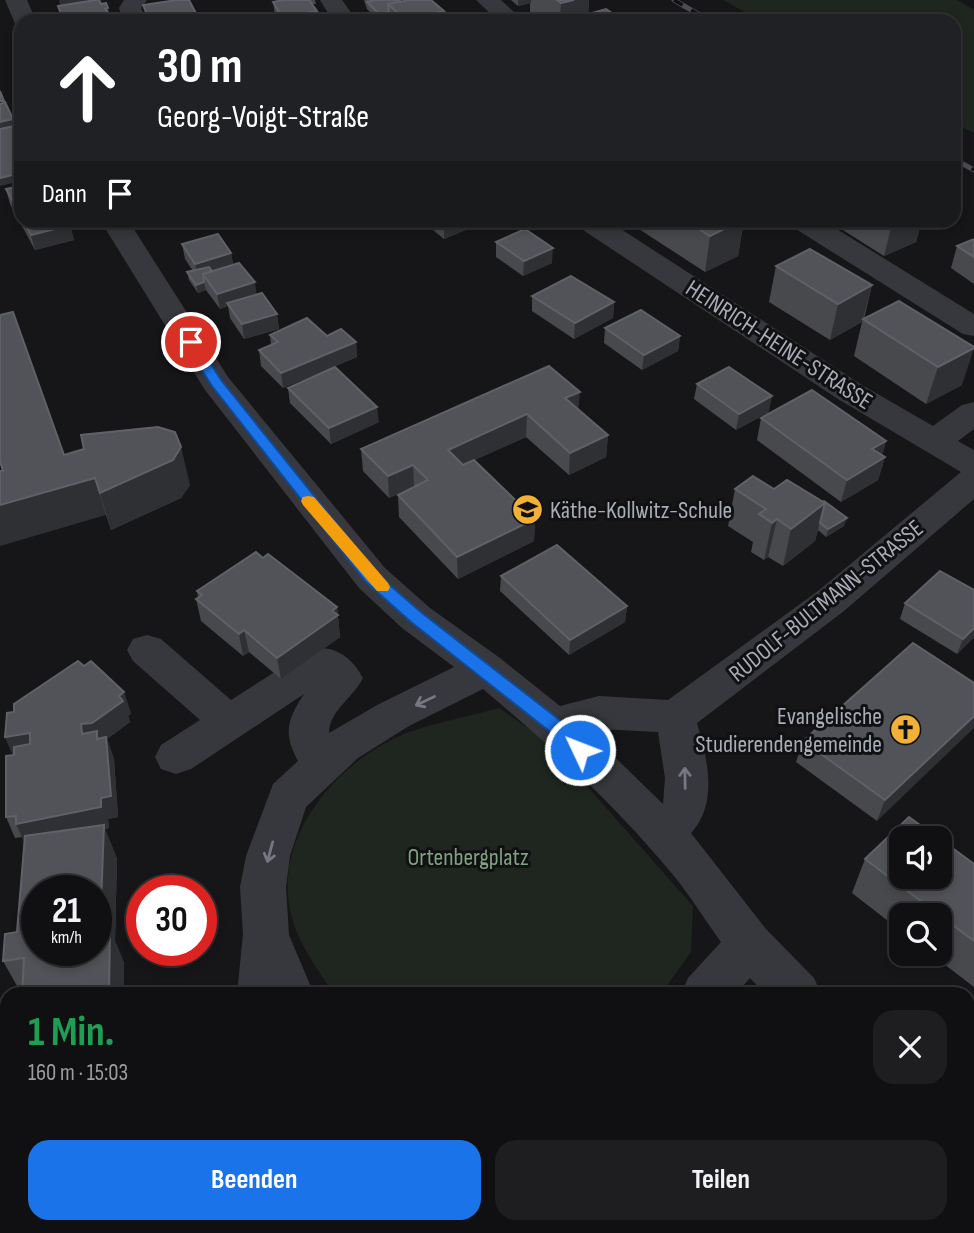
<!DOCTYPE html>
<html lang="de">
<head>
<meta charset="utf-8">
<style>
  :root { --surface:#101012; --page:#1e1e20; --text:#f1f3f6; --muted:#9c9d9f; --line:#303032; --accent:#1a73e8 }
  body { margin:0; font-family:"Sofia Sans Condensed",sans-serif; background:var(--page); color:var(--text); height:100vh; display:flex; flex-direction:column; font-size:26px; white-space:nowrap }
  * { box-sizing:border-box; margin:0 }
  p { font-size:23px; color:var(--muted) }
  .icon { flex:none; width:38px; height:38px; fill:none; stroke:currentColor; stroke-width:2; stroke-linecap:round; stroke-linejoin:round }
  .map { position:relative; flex:1; overflow:hidden }
  .details { position:absolute; left:0px; top:987px; width:975px; height:247px; display:flex; flex-direction:column; background:var(--surface); border-radius:21px 21px 0 0; box-shadow:0 4px 10px #0003,0 0 0 2px var(--line) }
  .details>* { flex:none }
  .top-card { position:absolute; left:14px; top:14px; width:947px; height:214px; border-radius:21px; box-shadow:0 4px 10px #0003,0 0 0 2px var(--line); background:#202124; color:#fff; overflow:hidden }
  .buttons { position:absolute; left:889px; top:826px; display:grid; gap:14px }
  .buttons a { display:grid; place-items:center; width:63px; height:63px; border-radius:14px; background:var(--surface); box-shadow:0 4px 10px #0003,0 0 0 2px var(--line); font-size:35px }
  .speed { position:absolute; left:21px; top:875px; display:flex; gap:14px; font-size:35px; font-weight:700; text-align:center }
  .speed>* { display:grid; place-content:center; width:91px; height:91px; border-radius:50%; background:var(--surface); box-shadow:0 4px 10px #0003,0 0 0 2px var(--line); line-height:1 }
  .speed small { font-size:18px; font-weight:400 }
  .speed .limit { border:10px solid #d22; background:#fff; color:#111 }
  .pin { position:absolute; display:grid; place-items:center; width:60px; height:60px; color:#fff; margin:-30px; border:4px solid #fff; border-radius:50%; box-shadow:0 2px 7px #0007 }
  .me { position:absolute; width:77px; margin:-38px; rotate:313deg; stroke-linejoin:round; filter:drop-shadow(0 0 5px #0008) }
  .turn { display:flex; align-items:center; gap:24px; height:147px; padding:0 28px; font-size:32px }
  .turn .icon { width:91px; height:91px; stroke-width:2.5 }
  .turn b { display:block; font-size:49px; line-height:60px }
  .then { display:flex; align-items:center; height:66px; padding:0 28px; background:#0003; gap:14px; font-size:26px }
  .round { display:grid; place-items:center; flex:none; width:74px; height:74px; border-radius:21px; background:var(--page) }
  .head { display:flex; align-items:center; justify-content:space-between; height:119px; padding:0 28px }
  h1 { font-size:42px; font-weight:700; line-height:52px; color:#1e9e55 }
  .button { display:flex; gap:14px; margin-top:auto; padding:14px 28px }
  .button a { flex:1; height:80px; border-radius:21px; background:var(--accent); color:#fff; font-size:28px; font-weight:700; line-height:80px; text-align:center }
  .button a+a { background:var(--page); color:var(--text) }
  .map>svg:first-child { display:block }
  .green { fill:#1e261f }
  .lines { fill:none; stroke-linecap:round; stroke-linejoin:round }
  .minor { fill:#37383d; fill-rule:evenodd }
  .rail-casing { stroke:#4a4c52; stroke-width:5 }
  .rail { stroke:#111113; stroke-width:3.5; stroke-dasharray:10; stroke-linecap:butt }
  .wall { fill:#47494d }
  .shaded-wall { fill:#2f3033 }
  .building { fill:#525359; stroke:#5f6168; stroke-width:2; fill-rule:evenodd }
  .oneway { stroke:#757881 }
  .route { fill:#1a73e8; stroke:#114b97; stroke-width:2 }
  .slow { fill:#f59e0b }
  .labels { text-anchor:middle; dominant-baseline:central; stroke-width:6; stroke-linejoin:round; paint-order:stroke }
  .street-label { font-size:24px; fill:#a8adb8; stroke:#111113 }
  .poi-label { font-size:24px; fill:#a8adb8; stroke:#111113; text-anchor:start }
  .park-label { font-size:24px; fill:#7fa381; stroke:#111113 }
</style>
</head>
<body>
<div class="map">
<svg width="974" height="1233" viewBox="0 0 974 1233">
  <rect width="100%" height="100%" fill="#161618"/>
  <g class="green">
    <polygon points="723,0 957,0 974,10 974,133 954,123 954,21 761,21"/>
    <path d="M499,708l48,33 146,165 -2,46 -30,42h-327c-17,-26 -36,-50 -43,-80 -20,-80 52,-160 124,-184 27,-9 56,-14 84,-22z"/>
  </g>
  <g class="lines">
    <g class="minor">
      <polygon points="5,0 27,0 36,21 21,21 21,27 16,26"/>
      <polygon points="124,0 147,0 141,8 147,21 123,21 119,8"/>
      <polygon points="320,0 342,0 357,21 333,21"/>
      <polygon points="476,0 501,0 524,21 498,21"/>
      <path d="M100,220h28l100,157 157,191 45,40 70,50 60,48 39,-10 69,4 150,-109 143,-119 -123,-73 -261,-173 -4,-6h34l255,165 71,41 29,-21 12,-3v27l-16,12 16,9v49l-130,112 -147,112c10,34 22,80 -6,110l75,96 48,49 7,16h-56l-15,-16 -14,16h-55l7,-16 33,-36c-16,-22 -30,-45 -47,-66 -57,-69 -123,-130 -191,-187l-74,37 -51,32 -52,49 -16,49 -4,31 3,48 25,59h-77l6,-60 -3,-47 6,-31 27,-72 25,-23c-15,-28 -11,-41 6,-67l-113,75 -15,5 -15,-5 -6,-12 6,-12 39,-25 -67,-59 -6,-11 6,-11 14,-4 14,4 70,61 78,-50c24,-7 43,7 54,28 -10,20 -33,32 -34,55l50,-29 75,-37 -52,-39 -43,-40 -154,-198zM599,729l59,3 7,46 -2,26 -75,-73z"/>
      <polygon points="787,220 822,220 974,314 974,336 963,334 791,226"/>
      <polygon points="968,1118 974,1120 974,1175 968,1173"/>
      <polygon points="7,1203 7,1227 41,1227 41,1233 0,1233 0,1206"/>
      <polygon points="71,1227 144,1227 142,1233 69,1233"/>
    </g>
    <defs>
      <g id="rail">
        <polyline points="674,0 710,21"/>
        <polyline points="954,159 974,170"/>
      </g>
    </defs>
    <use href="#rail" class="rail-casing"/>
    <use href="#rail" class="rail"/>
  </g>
  <g class="wall">
    <polygon points="276,0 315,0 316,4 312,4 317,11 317,18 278,21 275,15 273,2 276,1"/>
    <polygon points="364,0 399,0 401,2 444,11 444,21 389,21 389,19 379,21 367,9"/>
    <polygon points="511,0 589,0 588,14 624,21 540,21 530,14 530,3 518,6"/>
    <polygon points="21,186 21,220 67,220 70,225 74,240 35,250 10,204 6,189"/>
    <polygon points="421,220 485,220 485,222 444,239"/>
    <polygon points="625,220 744,220 738,256 705,272"/>
    <polygon points="827,220 922,220 916,242 884,256"/>
    <polygon points="974,239 974,284 951,268 957,246"/>
    <polygon points="496,242 552,263 523,276 496,257"/>
    <polygon points="182,244 231,253 233,265 257,294 277,314 279,329 244,339 230,318 228,306 220,309 206,290 198,293 189,280 187,272 193,271 185,259"/>
    <polygon points="776,266 872,285 864,319 899,301 962,385 926,404 854,356 862,322 830,340 769,302"/>
    <polygon points="532,296 614,302 613,318 574,339 532,311"/>
    <polygon points="605,328 680,336 678,351 642,370 604,343"/>
    <polygon points="270,335 327,336 356,342 357,357 283,388 261,366 259,350 271,345"/>
    <polygon points="549,366 578,410 608,435 606,457 569,475 526,437 474,460 535,519 534,541 458,579 399,517 398,495 414,487 389,498 363,471 361,449"/>
    <polygon points="697,384 769,412 736,430 694,399"/>
    <polygon points="288,388 379,422 331,444 290,403"/>
    <polygon points="761,418 886,441 882,456 885,457 878,480 841,502 757,440"/>
    <polygon points="64,455 190,485 181,498 111,530 106,515"/>
    <polygon points="735,489 774,489 844,526 826,537 818,530 815,541 783,566 768,557 764,560 751,552 753,542 728,526"/>
    <polygon points="501,576 627,606 625,622 569,655 500,591"/>
    <polygon points="197,591 337,607 340,637 281,679 249,652 243,656 201,621 196,599 198,597"/>
    <polygon points="905,603 974,637 957,654 900,619"/>
    <polygon points="974,683 877,821 796,762 803,741"/>
    <polygon points="131,713 128,716 130,722 107,739 114,759 118,817 108,819 109,828 105,829 117,859 115,941 124,963 21,993 3,961 17,932 24,841 22,837 15,838 6,817 13,755 5,737"/>
    <polygon points="865,859 974,864 974,987 931,954 940,954 940,915 901,915 901,931 852,893"/>
  </g>
  <g class="shaded-wall">
    <polygon points="59,0 104,0 60,6"/>
    <polygon points="518,0 531,0 531,3 518,6"/>
    <polygon points="574,0 589,0 588,21 578,17 578,21 560,21 561,3"/>
    <polygon points="108,8 110,18 112,17 113,21 90,21 105,9"/>
    <polygon points="317,11 318,21 283,21 282,17"/>
    <polygon points="444,11 444,21 405,21 405,20"/>
    <polygon points="389,12 389,19 379,21 379,14"/>
    <polygon points="13,119 17,134 0,137 0,122"/>
    <polygon points="21,173 21,181 0,186 0,178"/>
    <polygon points="452,220 485,220 485,222 444,239 444,224"/>
    <polygon points="742,220 744,220 738,256 705,272 710,236"/>
    <polygon points="893,220 922,220 916,242 884,256"/>
    <polygon points="70,225 74,240 35,250 31,235"/>
    <polygon points="553,248 552,263 523,276 524,261"/>
    <polygon points="231,253 234,268 203,274 198,279 195,264"/>
    <polygon points="204,282 206,290 198,293 196,285"/>
    <polygon points="255,282 257,297 227,303 228,306 220,309 217,294"/>
    <polygon points="872,285 862,322 830,340 838,304"/>
    <polygon points="614,302 613,318 574,339 575,323"/>
    <polygon points="277,314 279,329 244,339 242,324"/>
    <polygon points="680,336 678,351 642,370 644,355"/>
    <polygon points="356,342 357,357 283,388 281,373"/>
    <polygon points="974,348 962,385 926,404 938,367"/>
    <polygon points="580,392 578,414 565,398"/>
    <polygon points="772,396 769,412 736,430 739,414"/>
    <polygon points="377,407 379,422 331,444 329,428"/>
    <polygon points="527,414 526,437 449,472 448,450"/>
    <polygon points="608,435 606,457 569,475 570,453"/>
    <polygon points="886,441 881,460 885,457 878,480 841,502 847,480 872,449"/>
    <polygon points="181,447 190,485 181,498 111,530 100,493"/>
    <polygon points="413,465 414,487 389,498 388,476"/>
    <polygon points="95,478 106,515 0,546 0,505"/>
    <polygon points="825,503 815,541 783,566 791,529"/>
    <polygon points="847,518 844,526 826,537 828,529"/>
    <polygon points="535,519 534,541 458,579 457,557"/>
    <polygon points="777,519 768,557 764,560 772,523"/>
    <polygon points="627,606 625,622 569,655 570,640"/>
    <polygon points="337,607 340,637 281,679 277,658"/>
    <polygon points="974,628 974,637 957,654 963,639"/>
    <polygon points="244,630 249,652 243,656 239,634"/>
    <polygon points="124,692 131,713 128,716 130,722 107,739 114,759 118,817 108,819 109,828 105,829 117,859 115,941 124,963 124,994 109,994 25,844 16,824 82,734 81,724"/>
    <polygon points="974,716 974,728 877,821 885,800"/>
    <polygon points="30,733 39,754 14,758 5,737"/>
  </g>
  <g class="building">
    <polygon points="96,0 99,0 101,4 106,3 108,8 105,9 112,17 90,21 64,21 58,6"/>
    <polygon points="177,0 189,0 200,21 150,21 143,5"/>
    <polygon points="284,0 309,0 317,11 282,17 273,2"/>
    <polygon points="375,0 399,0 401,2 388,4 389,12 379,14 367,2"/>
    <polygon points="409,0 431,0 444,11 405,20 388,4"/>
    <polygon points="557,0 574,0 561,3"/>
    <polygon points="606,9 624,21 583,21 578,17"/>
    <polygon points="307,16 310,20 321,17 326,21 280,21"/>
    <polygon points="0,91 4,101 0,101"/>
    <polygon points="5,102 13,119 0,122 0,104"/>
    <polygon points="15,126 21,141 21,173 0,178 0,129"/>
    <polygon points="21,186 21,217 6,189"/>
    <polygon points="23,220 67,220 70,225 31,235"/>
    <polygon points="439,220 452,220 444,224"/>
    <polygon points="685,220 742,220 710,236"/>
    <polygon points="525,229 553,248 524,261 496,242"/>
    <polygon points="218,234 231,253 195,264 182,244"/>
    <polygon points="974,239 974,257 957,246"/>
    <polygon points="810,249 872,285 838,304 776,266"/>
    <polygon points="239,263 255,282 217,294 203,274"/>
    <polygon points="209,267 212,271 203,274 204,282 196,285 187,272"/>
    <polygon points="571,276 614,302 575,323 532,296"/>
    <polygon points="262,293 277,314 242,324 227,303"/>
    <polygon points="899,301 974,347 974,348 938,367 863,319"/>
    <polygon points="641,310 680,336 644,355 605,328"/>
    <polygon points="13,312 64,455 84,449 81,435 158,427 175,432 181,447 173,460 100,493 95,478 0,505 0,471 3,471 0,461 0,315"/>
    <polygon points="307,318 327,336 341,329 356,342 281,373 259,350 278,342 270,335"/>
    <polygon points="549,366 580,392 565,398 608,435 570,453 527,414 448,450 463,465 474,460 535,519 457,557 398,495 428,480 413,465 388,476 361,449"/>
    <polygon points="335,367 377,407 329,428 288,388"/>
    <polygon points="729,367 772,396 739,414 697,384"/>
    <polygon points="812,390 886,441 872,449 885,457 847,480 761,418"/>
    <polygon points="753,476 774,489 787,480 825,503 791,529 777,519 772,523 759,514 766,509 735,489"/>
    <polygon points="824,501 847,518 828,529 820,523 825,503 823,502"/>
    <polygon points="557,545 627,606 570,640 501,576"/>
    <polygon points="256,552 263,558 268,554 337,607 332,611 338,615 277,658 244,630 239,634 196,599 202,595 197,591"/>
    <polygon points="940,571 974,590 974,628 963,639 905,603"/>
    <polygon points="913,643 974,683 974,716 885,800 803,741"/>
    <polygon points="78,661 84,666 91,661 124,692 119,696 123,701 92,723 81,724 82,734 97,731 97,739 106,737 111,796 101,798 101,807 16,824 16,816 6,817 6,756 14,755 14,747 30,744 30,733 5,737 7,713 14,712 14,704"/>
    <polygon points="909,817 938,838 901,838 901,877 940,877 940,839 974,864 974,941 865,859"/>
    <path d="M104,825l-4,106 10,-1 -1,64h-87l2,-36 -21,3 2,-27 12,-2 8,-96zM37,891h59v59h-59z"/>
    <polygon points="344,1227 360,1227 362,1233 329,1233"/>
  </g>
  <defs><path id="oneway-shaft" d="M-6 0H5M1.5-3L5.5 0L1.5 3" fill="none" stroke-width="1.6" stroke-linecap="round" stroke-linejoin="round" transform="scale(1.75)"/></defs>
  <g class="oneway">
    <use href="#oneway-shaft" transform="translate(425 701) rotate(155)"/>
    <use href="#oneway-shaft" transform="translate(685 778) rotate(-91)"/>
    <use href="#oneway-shaft" transform="translate(270 852) rotate(105)"/>
  </g>
  <polygon class="route" points="191,338 195,339 221,380 377,574 422,613 561,721 586,745 589,750 586,755 574,755 549,731 411,622 366,582 212,386 184,342"/>
  <polygon class="slow" points="308,496 314,497 388,583 390,587 388,591 377,591 303,505 301,501 303,497"/>
  <defs>
    <symbol id="school-disc" viewBox="-11 -11 22 22"><circle r="9.5" fill="#f2b134" stroke="#111113"/><path d="M0-5L7-2L0 1L-7-2ZM-4 1L0 2.5L4 1V4Q0 6-4 4Z" fill="#111"/></symbol>
    <symbol id="church-disc" viewBox="-11 -11 22 22"><circle r="9.5" fill="#f2b134" stroke="#111113"/><path d="M-1.2-6h2.4v3.5h3.3v2.4h-3.3V6h-2.4V-.1h-3.3v-2.4h3.3Z" fill="#111"/></symbol>
  </defs>
  <g fill-rule="evenodd">
    <use href="#school-disc" x="510" y="492" width="35" height="35"/>
    <use href="#church-disc" x="888" y="712" width="35" height="35"/>
  </g>
  <g class="labels">
    <g class="street-label">
      <text transform="translate(779 345) rotate(33)">HEINRICH-HEINE-STRASSE</text>
      <text transform="translate(826 601) rotate(-39)">RUDOLF-BULTMANN-STRASSE</text>
    </g>
    <g class="poi-label">
      <text x="550" y="510">Käthe-Kollwitz-Schule</text>
      <text x="882" y="716" text-anchor="end">Evangelische<tspan x="882" dy="28">Studierendengemeinde</tspan></text>
    </g>
    <g class="park-label">
      <text x="468" y="857">Ortenbergplatz</text>
    </g>
  </g>
</svg>
<div class="buttons">
<a><svg class="icon" aria-label="sound" viewBox="0 0 24 24"><path d="M4 9h4l5-4v14l-5-4H4zM17 9q2 3 0 6"/></svg></a>
<a><svg class="icon" aria-label="search" viewBox="0 0 24 24"><circle cx="10" cy="10" r="6"/><path d="M15 15l6 6"/></svg></a>
</div>
<div class="speed"><div>21<small>km/h</small></div><div class="limit">30</div></div>
<div class="pin" style="left:191px;top:342px;background:#d93025"><svg class="icon" aria-label="arrive" viewBox="0 0 24 24"><path d="M6 21V4h12l-3 4 3 4H6"/></svg></div>
<svg class="me" style="left:580px;top:750px" viewBox="-20 -20 40 40"><circle r="17" fill="#1a73e8" stroke="#fff" stroke-width="3"/><path d="M0-11L8 9 0 5-8 9z" fill="#fff"/></svg>
<div class="top-card">
<div class="turn"><svg class="icon" aria-label="ahead" viewBox="0 0 24 24"><path d="M12 20V5M6 11l6-6 6 6"/></svg><div><b>30 m</b>Georg-Voigt-Straße</div></div>
<div class="then">Dann<svg class="icon" aria-label="arrive" viewBox="0 0 24 24"><path d="M6 21V4h12l-3 4 3 4H6"/></svg></div>
</div>
<section class="details">
<div class="head"><div><h1>1 Min.</h1><p>160 m · 15:03</p></div><a class="round"><svg class="icon" aria-label="close" viewBox="0 0 24 24"><path d="M6 6l12 12M18 6L6 18"/></svg></a></div>
<div class="button"><a>Beenden</a><a>Teilen</a></div>
</section>
</div>
</body>
</html>
